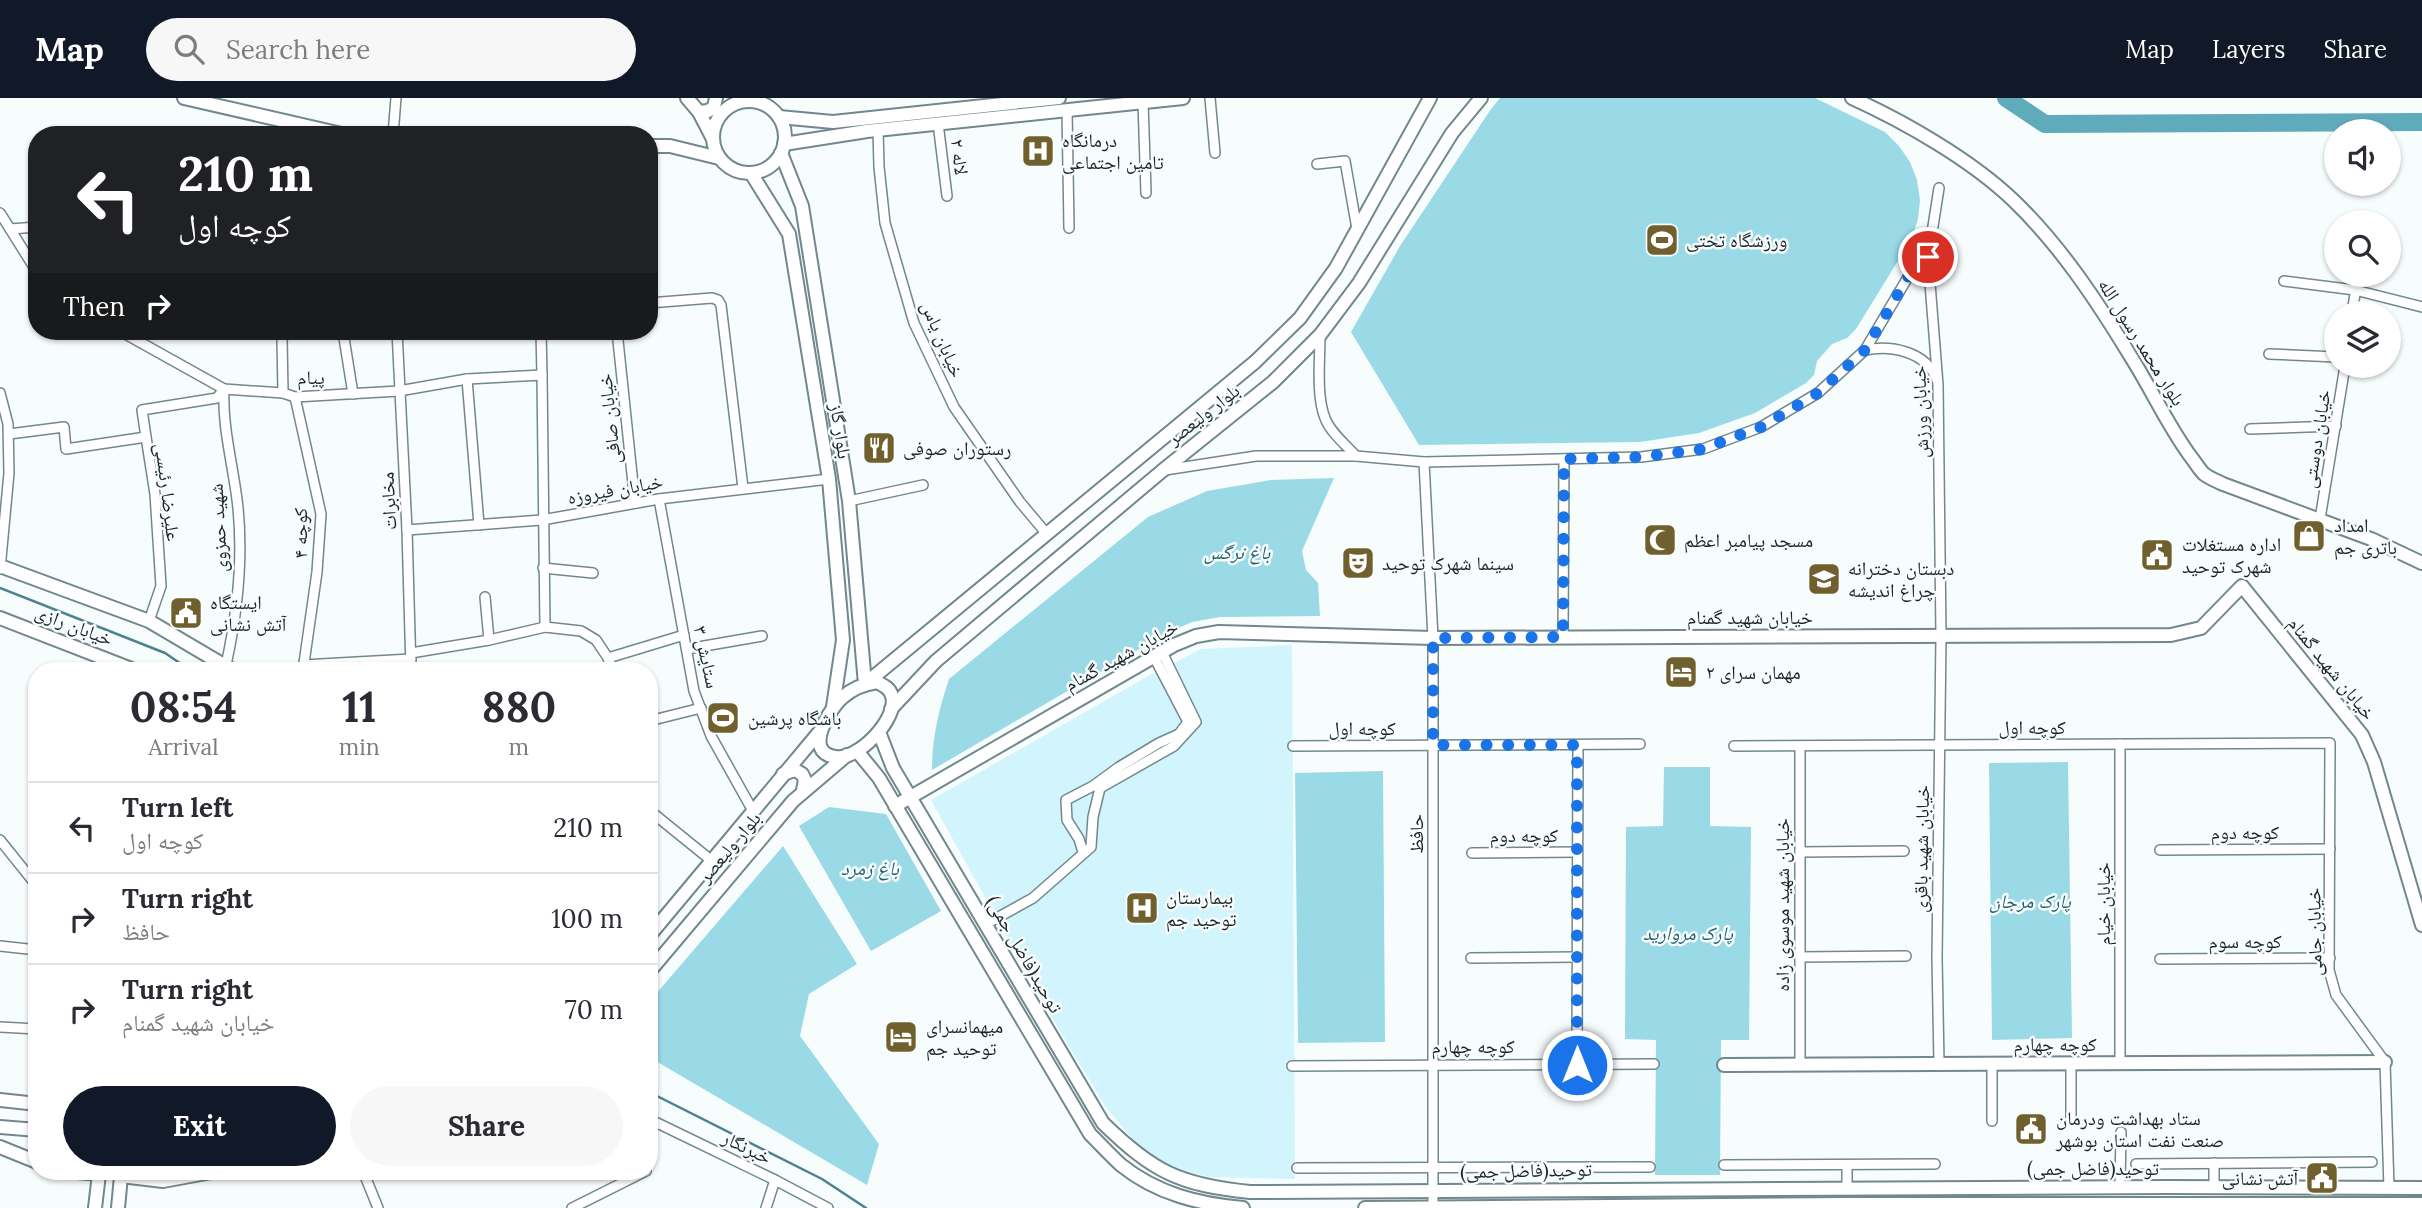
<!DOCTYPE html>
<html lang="en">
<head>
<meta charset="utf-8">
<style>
  :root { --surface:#fff; --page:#f7f7f7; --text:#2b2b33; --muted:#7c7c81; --line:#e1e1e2; --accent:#111827 }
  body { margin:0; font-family:Lora,"Noto Naskh Arabic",serif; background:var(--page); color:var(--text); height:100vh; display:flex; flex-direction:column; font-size:26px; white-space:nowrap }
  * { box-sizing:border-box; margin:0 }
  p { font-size:23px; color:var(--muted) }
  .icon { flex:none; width:38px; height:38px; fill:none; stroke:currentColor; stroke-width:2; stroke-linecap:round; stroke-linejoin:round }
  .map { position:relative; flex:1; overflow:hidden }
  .details { position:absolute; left:28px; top:564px; width:630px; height:518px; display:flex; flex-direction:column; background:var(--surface); border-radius:28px; box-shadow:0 2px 5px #0004 }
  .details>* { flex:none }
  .banner { position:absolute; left:28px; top:28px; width:630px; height:214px; border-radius:28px; box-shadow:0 2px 5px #0004; background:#202124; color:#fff; overflow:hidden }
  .fabs { position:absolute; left:2324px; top:21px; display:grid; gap:14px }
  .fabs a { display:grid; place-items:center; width:77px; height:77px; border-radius:50%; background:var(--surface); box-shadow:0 2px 5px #0004; font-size:35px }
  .pin { position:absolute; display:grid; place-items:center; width:60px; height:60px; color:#fff; margin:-30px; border:4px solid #fff; border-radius:50%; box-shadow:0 2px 7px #0007 }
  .me { position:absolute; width:77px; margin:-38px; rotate:0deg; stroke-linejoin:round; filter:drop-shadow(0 0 5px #0008) }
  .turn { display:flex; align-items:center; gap:24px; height:147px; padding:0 35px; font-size:32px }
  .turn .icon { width:91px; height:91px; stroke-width:2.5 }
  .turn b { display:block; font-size:49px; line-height:60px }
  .then { display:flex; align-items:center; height:66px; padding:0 35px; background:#0003; gap:14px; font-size:26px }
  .eta { display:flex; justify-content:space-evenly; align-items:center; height:119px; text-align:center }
  .eta b { font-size:42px; font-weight:700; line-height:49px }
  .cta { display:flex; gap:14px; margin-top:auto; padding:14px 35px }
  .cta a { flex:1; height:80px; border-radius:42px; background:var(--accent); color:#fff; font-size:28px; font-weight:700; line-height:80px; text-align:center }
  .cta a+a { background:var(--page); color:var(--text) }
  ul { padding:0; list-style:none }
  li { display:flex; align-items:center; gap:21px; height:91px; padding:0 35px; border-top:2px solid var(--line) }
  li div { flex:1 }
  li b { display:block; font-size:26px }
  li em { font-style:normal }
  header { display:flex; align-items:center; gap:42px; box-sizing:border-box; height:98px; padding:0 35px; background:var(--accent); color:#fff }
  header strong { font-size:33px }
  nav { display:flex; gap:38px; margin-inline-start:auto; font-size:24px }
  .search { width:490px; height:63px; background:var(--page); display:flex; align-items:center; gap:18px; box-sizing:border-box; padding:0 24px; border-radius:38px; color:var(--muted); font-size:26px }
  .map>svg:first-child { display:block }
  .built { fill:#d2f5fd }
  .green { fill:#9adae7 }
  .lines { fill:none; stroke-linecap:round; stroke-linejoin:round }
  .stream { stroke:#4b828e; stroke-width:2.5 }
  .river { stroke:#60abbb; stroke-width:18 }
  .street-casing { stroke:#71888d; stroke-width:12 }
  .secondary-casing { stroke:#71888d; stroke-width:16 }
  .street { stroke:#fff; stroke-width:9 }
  .secondary { stroke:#fff; stroke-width:12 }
  .route { stroke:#1a73e8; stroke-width:12; stroke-dasharray:0 21.6 }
  .labels { text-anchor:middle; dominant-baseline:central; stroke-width:5; stroke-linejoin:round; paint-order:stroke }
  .poi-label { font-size:19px; fill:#1a2325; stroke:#f7fcfd; text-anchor:start }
  .street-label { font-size:19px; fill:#1a2325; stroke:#f7fcfd }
  .park-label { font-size:19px; font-style:italic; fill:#21606b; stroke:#f7fcfd }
</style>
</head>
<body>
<header>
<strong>Map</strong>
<div class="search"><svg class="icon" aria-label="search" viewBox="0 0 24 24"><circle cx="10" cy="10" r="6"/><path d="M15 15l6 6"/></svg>Search here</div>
<nav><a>Map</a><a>Layers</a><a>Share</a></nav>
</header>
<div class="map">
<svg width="2422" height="1110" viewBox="0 0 2422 1110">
  <rect width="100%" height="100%" fill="#f7fcfd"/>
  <polygon class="built" points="1292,547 1295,1081 1210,1079 1153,1066 1105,1008 1051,918 931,702 1150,577 1201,551"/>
  <g class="green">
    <polygon points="1500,0 1815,0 1885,34 1899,48 1910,64 1917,82 1920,102 1918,121 1912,140 1856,231 1847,240 1832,246 1817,263 1814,277 1806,285 1755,315 1699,335 1640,344 1419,347 1351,234 1400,148 1491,11"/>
    <path d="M1334,380l-32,73 4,19 12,13 2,33 -100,1 -28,5 -25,11 -235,137c0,-33 7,-61 17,-91l199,-162 59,-26 64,-11z"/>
    <polygon points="2068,664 2072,940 1992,942 1989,665"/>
    <polygon points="1664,669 1710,669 1710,728 1751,729 1749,942 1721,942 1720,1077 1655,1077 1656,942 1625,941 1626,729 1663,728"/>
    <polygon points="1383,673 1385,944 1298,945 1295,675"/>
    <polygon points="829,709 886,716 941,813 871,853 799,728"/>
    <polygon points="783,748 857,866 809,896 800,938 879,1046 867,1087 649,959 649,904"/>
  </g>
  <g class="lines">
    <g class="stream">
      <polyline points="0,490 165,555 190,572"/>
      <polyline points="649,994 822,1081 866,1110"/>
    </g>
    <polyline class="river" points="2006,0 2045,26 2422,24"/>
    <defs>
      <g id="street">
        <polyline points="1210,0 1215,55"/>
        <polyline points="1143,4 1146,95"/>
        <polyline points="1067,12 1069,130"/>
        <polyline points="938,25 947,98"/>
        <polyline points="878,32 879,69 885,125 914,225 954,309 1020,404 1046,435"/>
        <polyline points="393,37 396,0"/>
        <polyline points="1317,66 1345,63 1357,131"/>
        <polyline points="0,115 37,174"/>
        <polyline points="10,131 37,129"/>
        <polyline points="2284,183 2355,192 2422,209"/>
        <polyline points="649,205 712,200 718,202 721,207 743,390"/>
        <polyline points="2352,215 2358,177"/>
        <polyline points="120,233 224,291 283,295 295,299 399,293 467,281 542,277 545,529"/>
        <polyline points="278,233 282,240 283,295"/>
        <polyline points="397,233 407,432 411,572"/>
        <polyline points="541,233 542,277"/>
        <polyline points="617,233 635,405"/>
        <path d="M1320,237c0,24 -4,61 5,83 5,14 21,27 31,38"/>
        <polyline points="344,240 353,296"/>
        <path d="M1865,252c26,-5 61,1 72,30"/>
        <polyline points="2269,256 2336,259"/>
        <polyline points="467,281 479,427"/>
        <path d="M224,291c-2,40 10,79 14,119 5,51 -1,107 -12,157"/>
        <polyline points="0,295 8,326 9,375 0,471"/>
        <polyline points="295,299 321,416 317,474 303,572"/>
        <polyline points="2250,331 2336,328"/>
        <polyline points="9,336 64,329 66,351 146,339 155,396 161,488 149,523"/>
        <polyline points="146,339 142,312 217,300 224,291"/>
        <polyline points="1424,364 1433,540 1433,1110"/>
        <polyline points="1165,372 1256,358 1356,358 1424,364 1641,359 1703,351 1761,329 1818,295 1865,252 1911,174 1928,160"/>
        <polyline points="659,401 694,593 711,638 753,713"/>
        <polyline points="849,403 923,387"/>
        <polyline points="2320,421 2345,268"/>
        <polyline points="407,432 542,422 659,401 829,381"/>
        <polyline points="543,470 593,475"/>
        <polyline points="485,499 489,542"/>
        <polyline points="1563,539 1564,361"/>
        <polyline points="687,551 762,538"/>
        <polyline points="411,555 489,542 545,529 581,533 596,542 608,560 684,537"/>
        <polyline points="608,560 613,572"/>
        <polyline points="303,567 411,561"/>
        <polyline points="649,623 701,610"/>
        <polyline points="2120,646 2120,965"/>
        <polyline points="1293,648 1640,646"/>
        <polyline points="1734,648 2330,645 2329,872 2336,897 2385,964 2389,1090"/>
        <polyline points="1800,648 1800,967"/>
        <polyline points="649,712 712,763"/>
        <polyline points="0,742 37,788"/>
        <polyline points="2160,752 2330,751"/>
        <polyline points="1083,754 1079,741 1067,722 1066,702 1093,688 1119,669 1159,645 1179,636 1188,624 1154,559"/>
        <polyline points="1800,754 1904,753"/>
        <polyline points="1472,755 1577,754"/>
        <polyline points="986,826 1033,800 1091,749 1093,719 1100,690 1174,648 1196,624 1162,554"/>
        <polyline points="0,848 37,852"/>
        <polyline points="1800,859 1906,858"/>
        <polyline points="1471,860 1577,859"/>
        <polyline points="2160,861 2330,860"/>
        <polyline points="0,929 37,931"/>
        <polyline points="1939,965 1937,860 1941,538 1938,287 1928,160 1939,90"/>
        <polyline points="2071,965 2071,1021"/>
        <polyline points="1992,966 1992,1023"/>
        <polyline points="1577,967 1578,647"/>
        <polyline points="1292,968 1654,966"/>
        <polyline points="649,1021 775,1082 828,1110"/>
        <polyline points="2214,1065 2214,1089"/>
        <polyline points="2136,1066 2372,1064"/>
        <polyline points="1724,1067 1935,1066"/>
        <polyline points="1297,1070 1650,1069"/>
        <polyline points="363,1073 378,1110"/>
        <polyline points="2120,1089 2121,1034"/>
        <polyline points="1847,1091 1847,1067"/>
        <polyline points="572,1110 646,1073"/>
        <polyline points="766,1110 775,1082"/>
      </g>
      <g id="secondary">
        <polyline points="184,0 346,37"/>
        <polyline points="687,0 699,14 713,41"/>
        <path d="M1852,0c53,24 119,62 161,102 47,45 84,101 118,157 21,33 37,69 60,100 4,5 8,12 13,17 5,4 13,7 19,10l148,55 51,24"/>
        <circle cx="749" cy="39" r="36"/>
        <polyline points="699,14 708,13 714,9 716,0"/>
        <polyline points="779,19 833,24 1059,0"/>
        <polyline points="784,46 867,33 1183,0"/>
        <polyline points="649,48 670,48 719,60"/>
        <polyline points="781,55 802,108 849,403 865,586"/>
        <polyline points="751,75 789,136 829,381 843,542 833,609"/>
        <polyline points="0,468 149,523 232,572"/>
        <polyline points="0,520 134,572"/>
        <path d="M877,584c6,3 13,6 15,14 7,22 -34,65 -57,61 -33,-5 -5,-49 8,-60 10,-9 21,-13 34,-15z"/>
        <polyline points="865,586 1255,264 1300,220 1336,170 1430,0"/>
        <polyline points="891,611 936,563 1162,373 1273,284 1320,237 1359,185 1452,35 1481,0"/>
        <path d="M879,634l14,36 210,355c50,49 77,62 147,69l917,-5 255,1"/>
        <path d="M857,653l22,27 211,356c10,10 20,21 31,31 36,29 78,39 122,43"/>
        <polyline points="783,676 795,672 802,676 805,682 803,692"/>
        <polyline points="895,708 1174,547 1196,538 1219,534 1433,540 2171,537 2201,530 2242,488 2362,637 2374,664 2422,827"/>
        <polyline points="649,838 821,632"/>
        <polyline points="649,874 793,703 847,657"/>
        <polyline points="1724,967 2385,964"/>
        <polyline points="0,1002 37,1006"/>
        <polyline points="0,1029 37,1032"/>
        <polyline points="0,1049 37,1064"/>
        <polyline points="66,1073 99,1076 95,1110"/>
        <polyline points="118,1110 121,1078 163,1083 217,1073"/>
        <polyline points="1365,1110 1848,1106 2422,1106"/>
      </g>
    </defs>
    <use href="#street" class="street-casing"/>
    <use href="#secondary" class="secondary-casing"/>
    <use href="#street" class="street"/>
    <use href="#secondary" class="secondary"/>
  </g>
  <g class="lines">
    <polyline class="route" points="1577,967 1577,647 1433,647 1433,540 1563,539 1564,361 1641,359 1703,351 1761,329 1818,295 1865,252 1911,174 1928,159"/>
  </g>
  <defs>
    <symbol id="hospital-square" viewBox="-11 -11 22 22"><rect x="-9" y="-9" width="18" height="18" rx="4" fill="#70602e" stroke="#f7fcfd"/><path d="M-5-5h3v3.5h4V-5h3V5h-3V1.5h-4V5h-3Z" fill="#fff"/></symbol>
    <symbol id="stadium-square" viewBox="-11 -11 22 22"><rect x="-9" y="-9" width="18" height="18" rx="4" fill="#70602e" stroke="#f7fcfd"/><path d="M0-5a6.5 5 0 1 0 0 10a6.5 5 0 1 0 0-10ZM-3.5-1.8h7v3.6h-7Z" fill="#fff"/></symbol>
    <symbol id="restaurant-square" viewBox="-11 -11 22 22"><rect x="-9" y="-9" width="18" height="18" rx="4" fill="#70602e" stroke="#f7fcfd"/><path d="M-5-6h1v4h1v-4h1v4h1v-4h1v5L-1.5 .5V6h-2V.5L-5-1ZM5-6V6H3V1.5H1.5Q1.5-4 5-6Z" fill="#fff"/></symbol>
    <symbol id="shop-square" viewBox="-11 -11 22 22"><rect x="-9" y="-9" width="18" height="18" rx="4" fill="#70602e" stroke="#f7fcfd"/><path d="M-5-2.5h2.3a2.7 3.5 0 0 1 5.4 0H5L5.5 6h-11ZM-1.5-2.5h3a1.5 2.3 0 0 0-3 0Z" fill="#fff"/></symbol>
    <symbol id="mosque-square" viewBox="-11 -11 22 22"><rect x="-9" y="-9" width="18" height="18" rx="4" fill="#70602e" stroke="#f7fcfd"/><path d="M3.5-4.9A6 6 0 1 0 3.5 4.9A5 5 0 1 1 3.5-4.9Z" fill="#fff"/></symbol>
    <symbol id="civic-square" viewBox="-11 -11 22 22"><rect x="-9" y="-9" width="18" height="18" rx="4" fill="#70602e" stroke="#f7fcfd"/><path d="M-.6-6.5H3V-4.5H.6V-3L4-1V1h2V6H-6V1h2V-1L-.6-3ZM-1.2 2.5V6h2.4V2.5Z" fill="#fff"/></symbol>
    <symbol id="theatre-square" viewBox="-11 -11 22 22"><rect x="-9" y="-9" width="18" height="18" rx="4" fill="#70602e" stroke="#f7fcfd"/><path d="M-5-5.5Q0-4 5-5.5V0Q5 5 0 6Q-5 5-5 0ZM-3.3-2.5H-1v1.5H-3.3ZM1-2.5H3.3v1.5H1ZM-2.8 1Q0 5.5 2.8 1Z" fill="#fff"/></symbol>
    <symbol id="school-square" viewBox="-11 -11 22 22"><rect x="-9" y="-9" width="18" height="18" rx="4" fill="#70602e" stroke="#f7fcfd"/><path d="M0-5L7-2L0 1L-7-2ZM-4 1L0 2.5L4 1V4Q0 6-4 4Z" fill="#fff"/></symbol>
    <symbol id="hotel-square" viewBox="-11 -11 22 22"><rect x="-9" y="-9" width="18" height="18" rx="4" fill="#70602e" stroke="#f7fcfd"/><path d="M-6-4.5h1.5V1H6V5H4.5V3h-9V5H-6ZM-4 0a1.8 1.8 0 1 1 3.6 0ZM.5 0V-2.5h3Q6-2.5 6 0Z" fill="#fff"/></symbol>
  </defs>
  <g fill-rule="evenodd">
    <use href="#hospital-square" x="1019" y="34" width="38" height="38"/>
    <use href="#stadium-square" x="1643" y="123" width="38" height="38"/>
    <use href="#restaurant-square" x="860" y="331" width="38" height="38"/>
    <use href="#shop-square" x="2290" y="419" width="38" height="38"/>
    <use href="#mosque-square" x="1641" y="423" width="38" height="38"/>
    <use href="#civic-square" x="2138" y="438" width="38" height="38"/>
    <use href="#theatre-square" x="1339" y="446" width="38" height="38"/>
    <use href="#school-square" x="1805" y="462" width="38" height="38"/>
    <use href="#civic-square" x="167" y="496" width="38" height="38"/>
    <use href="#hotel-square" x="1662" y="555" width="38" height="38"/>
    <use href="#stadium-square" x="704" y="601" width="38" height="38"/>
    <use href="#hospital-square" x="1123" y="791" width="38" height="38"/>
    <use href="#hotel-square" x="882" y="920" width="38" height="38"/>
    <use href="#civic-square" x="2012" y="1012" width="38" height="38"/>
    <use href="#civic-square" x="2303" y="1061" width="38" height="38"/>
  </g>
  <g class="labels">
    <g class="poi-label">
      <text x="1062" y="42">درمانگاه<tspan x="1062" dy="22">تامین اجتماعی</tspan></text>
      <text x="1686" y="142">ورزشگاه تختی</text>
      <text x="903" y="350">رستوران صوفی</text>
      <text x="2334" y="427">امداد<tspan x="2334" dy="22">باتری جم</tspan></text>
      <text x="1684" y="442">مسجد پیامبر اعظم</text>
      <text x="2182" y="446">اداره مستغلات<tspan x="2182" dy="22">شهرک توحید</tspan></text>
      <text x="1382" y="465">سینما شهرک توحید</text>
      <text x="1848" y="470">دبستان دخترانه<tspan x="1848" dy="22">چراغ اندیشه</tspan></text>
      <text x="210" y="504">ایستگاه<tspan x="210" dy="22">آتش نشانی</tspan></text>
      <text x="1706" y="574">مهمان سرای ۲</text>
      <text x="748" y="620">باشگاه پرشین</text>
      <text x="1166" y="799">بیمارستان<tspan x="1166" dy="22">توحید جم</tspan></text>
      <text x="926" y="928">میهمانسرای<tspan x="926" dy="22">توحید جم</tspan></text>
      <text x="2056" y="1020">ستاد بهداشت ودرمان<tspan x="2056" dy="22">صنعت نفت استان بوشهر</tspan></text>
      <text x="2298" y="1080" text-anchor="end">آتش نشانی</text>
    </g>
    <g class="street-label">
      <text transform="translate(960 59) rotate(83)">لاله ۲</text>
      <text transform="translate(943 241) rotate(67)">خیابان یاس</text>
      <text transform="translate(2142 244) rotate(58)">بلوار محمد رسول الله</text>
      <text x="311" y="279">پیام</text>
      <text transform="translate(1920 314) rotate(-92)">خیابان ورزش</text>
      <text transform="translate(1203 316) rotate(-38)">بلوار ولیعصر</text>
      <text transform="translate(609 321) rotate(-96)">خیابان صافی</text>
      <text transform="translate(841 333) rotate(81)">بلوار گاز</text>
      <text transform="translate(2316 341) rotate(-81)">خیابان دوستی</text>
      <text transform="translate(615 391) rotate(-10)">خیابان فیروزه</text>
      <text transform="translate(168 394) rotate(83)">علیرضا رئیسی</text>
      <text transform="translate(388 403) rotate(-93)">مخابرات</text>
      <text transform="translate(218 430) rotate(-93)">شهید حمزوی</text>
      <text transform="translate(300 435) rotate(-90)">کوچه ۴</text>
      <text x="1750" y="519">خیابان شهید گمنام</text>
      <text transform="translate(74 527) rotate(21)">خیابان رازی</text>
      <text transform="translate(1121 557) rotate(-29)">خیابان شهید گمنام</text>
      <text transform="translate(707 559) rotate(78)">ستایش ۳</text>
      <text transform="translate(2332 570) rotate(51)">خیابان شهید گمنام</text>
      <text x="2032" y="629">کوچه اول</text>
      <text x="1362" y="630">کوچه اول</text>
      <text x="2245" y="734">کوچه دوم</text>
      <text transform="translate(1416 736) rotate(-90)">حافظ</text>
      <text x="1524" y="737">کوچه دوم</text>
      <text transform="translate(729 749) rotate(-50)">بلوار ولیعصر</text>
      <text transform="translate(1921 751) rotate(-89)">خیابان شهید باقری</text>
      <text transform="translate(2103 806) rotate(-90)">خیابان خیام</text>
      <text transform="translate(1782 807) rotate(-90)">خیابان شهید موسوی زاده</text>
      <text transform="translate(2314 834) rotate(-91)">خیابان جامی</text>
      <text x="2245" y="843">کوچه سوم</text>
      <text transform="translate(1025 856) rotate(60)">توحید(فاضل جمی)</text>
      <text x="2055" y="946">کوچه چهارم</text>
      <text x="1473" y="948">کوچه چهارم</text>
      <text transform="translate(747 1049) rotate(26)">خبرنگار</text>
      <text x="2093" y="1070">توحید(فاضل جمی)</text>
      <text transform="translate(1526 1072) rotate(-1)">توحید(فاضل جمی)</text>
    </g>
    <g class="park-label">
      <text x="1237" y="454">باغ نرگس</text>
      <text x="870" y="770">باغ زمرد</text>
      <text x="2030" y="803">پارک مرجان</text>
      <text x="1688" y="835">پارک مروارید</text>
    </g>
  </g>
</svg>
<div class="fabs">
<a><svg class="icon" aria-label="sound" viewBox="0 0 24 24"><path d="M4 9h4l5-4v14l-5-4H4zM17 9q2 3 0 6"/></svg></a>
<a><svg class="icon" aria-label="search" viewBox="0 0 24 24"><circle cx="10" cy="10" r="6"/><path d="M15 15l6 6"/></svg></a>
<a><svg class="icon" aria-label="layers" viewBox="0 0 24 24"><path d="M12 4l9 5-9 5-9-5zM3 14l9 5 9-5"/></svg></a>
</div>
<div class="pin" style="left:1928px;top:159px;background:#d93025"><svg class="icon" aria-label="arrive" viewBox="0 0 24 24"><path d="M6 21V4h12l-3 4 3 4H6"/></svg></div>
<svg class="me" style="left:1577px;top:967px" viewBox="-20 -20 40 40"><circle r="17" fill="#1a73e8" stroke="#fff" stroke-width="3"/><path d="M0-11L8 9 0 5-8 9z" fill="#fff"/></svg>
<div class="banner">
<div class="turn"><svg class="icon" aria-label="left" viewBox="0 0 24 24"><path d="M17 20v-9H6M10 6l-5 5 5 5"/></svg><div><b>210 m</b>کوچه اول</div></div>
<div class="then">Then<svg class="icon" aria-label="right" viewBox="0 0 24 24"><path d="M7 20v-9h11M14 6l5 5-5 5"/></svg></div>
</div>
<section class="details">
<div class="eta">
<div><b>08:54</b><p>Arrival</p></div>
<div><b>11</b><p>min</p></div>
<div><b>880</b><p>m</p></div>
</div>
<ul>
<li><svg class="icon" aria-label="left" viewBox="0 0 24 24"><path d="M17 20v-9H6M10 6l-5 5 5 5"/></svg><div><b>Turn left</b><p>کوچه اول</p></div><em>210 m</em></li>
<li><svg class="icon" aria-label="right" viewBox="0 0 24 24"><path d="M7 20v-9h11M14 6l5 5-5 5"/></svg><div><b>Turn right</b><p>حافظ</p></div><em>100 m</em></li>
<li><svg class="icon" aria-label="right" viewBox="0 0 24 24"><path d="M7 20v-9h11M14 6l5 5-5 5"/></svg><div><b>Turn right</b><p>خیابان شهید گمنام</p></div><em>70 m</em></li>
</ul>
<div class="cta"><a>Exit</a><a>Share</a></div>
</section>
</div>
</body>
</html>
